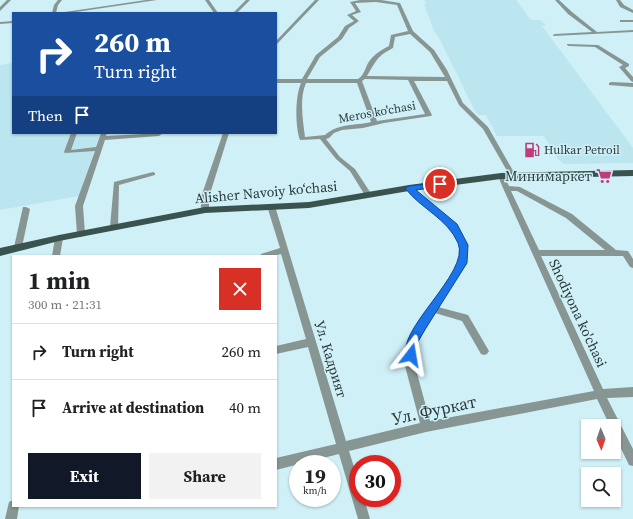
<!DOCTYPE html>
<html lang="en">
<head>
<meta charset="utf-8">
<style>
  :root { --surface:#fff; --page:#f2f2f2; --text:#202124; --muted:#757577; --line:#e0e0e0; --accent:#111827 }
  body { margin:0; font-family:"Source Serif 4",serif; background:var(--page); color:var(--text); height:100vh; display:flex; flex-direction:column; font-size:15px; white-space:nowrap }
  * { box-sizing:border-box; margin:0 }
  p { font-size:13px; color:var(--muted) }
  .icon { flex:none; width:22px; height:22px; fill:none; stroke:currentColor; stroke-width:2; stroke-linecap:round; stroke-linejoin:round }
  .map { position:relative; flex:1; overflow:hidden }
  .drawer { position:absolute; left:12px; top:255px; width:265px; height:252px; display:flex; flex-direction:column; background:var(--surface); border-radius:0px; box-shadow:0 1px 3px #0004 }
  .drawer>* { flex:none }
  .top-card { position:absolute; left:12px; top:12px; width:265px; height:122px; border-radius:0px; box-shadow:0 1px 3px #0004; background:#1a4fa0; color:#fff; overflow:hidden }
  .needle { width:26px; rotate:178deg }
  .buttons { position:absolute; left:581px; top:419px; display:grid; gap:8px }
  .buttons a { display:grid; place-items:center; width:40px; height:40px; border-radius:0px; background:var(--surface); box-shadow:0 1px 3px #0004; font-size:20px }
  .speed { position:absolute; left:289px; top:455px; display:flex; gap:8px; font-size:20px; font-weight:700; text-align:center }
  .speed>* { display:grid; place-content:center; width:52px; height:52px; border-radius:50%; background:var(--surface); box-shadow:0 1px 3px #0004; line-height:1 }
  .speed small { font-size:10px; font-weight:400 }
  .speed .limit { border:6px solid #d22; background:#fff; color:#111 }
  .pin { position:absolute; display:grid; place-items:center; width:34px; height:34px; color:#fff; margin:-17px; border:2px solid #fff; border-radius:50%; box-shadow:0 1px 4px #0007 }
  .me { position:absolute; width:44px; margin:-22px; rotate:14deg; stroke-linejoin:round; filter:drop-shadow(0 0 3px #0008) }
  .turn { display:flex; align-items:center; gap:14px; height:84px; padding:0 16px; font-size:18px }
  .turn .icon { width:52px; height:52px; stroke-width:2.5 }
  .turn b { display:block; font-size:28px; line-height:34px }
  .then { display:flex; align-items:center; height:38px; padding:0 16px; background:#0003; gap:8px; font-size:15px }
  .round { display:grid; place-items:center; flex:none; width:42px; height:42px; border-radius:0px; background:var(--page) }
  .head { display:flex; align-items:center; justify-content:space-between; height:68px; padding:0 16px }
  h1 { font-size:24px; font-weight:700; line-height:30px }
  .primary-button { display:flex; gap:8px; margin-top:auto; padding:8px 16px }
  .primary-button a { flex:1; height:46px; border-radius:0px; background:var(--accent); color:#fff; font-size:16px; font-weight:700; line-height:46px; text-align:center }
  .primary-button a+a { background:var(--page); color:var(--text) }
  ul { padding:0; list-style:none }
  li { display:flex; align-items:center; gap:12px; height:56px; padding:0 16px; border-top:1px solid var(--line) }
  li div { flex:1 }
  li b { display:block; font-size:15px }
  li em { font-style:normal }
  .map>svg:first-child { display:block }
  .built { fill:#bbe6ef }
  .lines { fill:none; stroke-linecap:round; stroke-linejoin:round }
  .minor { fill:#889693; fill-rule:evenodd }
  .tertiary { fill:#889693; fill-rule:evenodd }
  .primary { fill:#3a534f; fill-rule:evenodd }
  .route { fill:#1a73e8; stroke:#114b97 }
  .labels { text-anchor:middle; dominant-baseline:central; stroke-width:3; stroke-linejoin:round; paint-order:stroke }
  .far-street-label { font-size:12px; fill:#2c393c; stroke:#cff0f7 }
  .far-poi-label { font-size:12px; fill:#2c393c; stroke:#cff0f7; text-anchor:start }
  .poi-label { font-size:14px; fill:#2c393c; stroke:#cff0f7; text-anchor:end }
  .street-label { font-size:14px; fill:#2c393c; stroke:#cff0f7 }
  .near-street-label { font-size:17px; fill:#2c393c; stroke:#cff0f7 }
</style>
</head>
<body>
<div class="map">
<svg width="633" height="519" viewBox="0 0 633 519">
  <rect width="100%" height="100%" fill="#cff0f7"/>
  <g class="built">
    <polygon points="425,0 516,0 531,20 540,20 546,25 542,26 633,148 633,163 563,164 557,158 544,136 497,136 486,115 479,115 476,113 438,36 434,31 424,4 426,4"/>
    <polygon points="13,63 13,133 100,133 79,196 0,210 0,65"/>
  </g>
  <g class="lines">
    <g class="minor">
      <polygon points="7,0 11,0 0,11 0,7"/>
      <polygon points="58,0 62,0 58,5 56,13 52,13 54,5"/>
      <polygon points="146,0 157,0 69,13 58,13"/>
      <polygon points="315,0 319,0 276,45 276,41"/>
      <path d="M360,0h21l19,3 13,28 21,19 13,20 16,33 25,24 28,49 -1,1 -2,1 -3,-2 -27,-47 -24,-24 -12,-24h-33l18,34 -1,1 -47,7 -21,5 -21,2 -8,3 -5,5 -3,1 14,18 15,12 17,26 -2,2h-4l-16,-26 -14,-12 -16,-20 -20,1c-5,-14 -5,-43 1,-57h-25v-4h26l14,-24 22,-18 7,-11 9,-5 -7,-6 9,-4 -6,-9zM376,2l21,3 11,26 -17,4 -2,11c-8,4 -16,9 -21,17 -3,6 -4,12 -10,16h-51l13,-22 22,-18 7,-11 10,-7 -7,-6 9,-3 -6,-9zM410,34l20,18 15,25 -78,-1c9,-15 10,-20 26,-28l2,-11zM365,79l43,1 17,34 -48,7 -15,-40zM306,83h51l14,39c-16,4 -33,1 -46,13l-20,2c-2,-17 -6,-38 1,-54z"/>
      <polygon points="555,0 559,0 572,12 597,32 633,30 633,32 553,36 553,35 555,34 592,32 568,14"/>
      <rect x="620" y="20" width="13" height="2"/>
      <polygon points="13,21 13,23 0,24 0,22"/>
      <polygon points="567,44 598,45 629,64 629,66 625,68 633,77 633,82 631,81 619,67 623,65 595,47 569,46 567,45"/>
      <polygon points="611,82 633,83 633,87 609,85 609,83"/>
      <polygon points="71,133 77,133 71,150 96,147 101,133 107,133 106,136 163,133 159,136 105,140 83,206 85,234 81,237 77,234 75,206 95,151 65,153 64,152"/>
      <polygon points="153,172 155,173 155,175 119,185 118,227 114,230 111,229 110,227 114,182"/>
      <path d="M501,174l3,2 5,10 11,1 52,27 44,36 12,1 5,8v9l-3,-1 -7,-11h-82l62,133 30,-2v10l-26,1 26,51v17l-4,-1 -15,-31v-8h-4l-13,-27 -171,33 -77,19 9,29v18h6l6,21h-12l-19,-65 -63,16v-12l60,-14 -28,-97 -32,7v-8l30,-7 -25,-85 -7,2h-14l1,-2 19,-6 -13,-42 4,-2 4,2 71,235 74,-18 -15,-57 1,-21 23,-38 30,-44v-18l-8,-18 -44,-37 -1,-2 1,-2h4l46,38 10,21v18l-29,44 30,8 21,36 -2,3 -3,1 -3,-1 -19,-33 -27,-8 -19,32 -1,21 15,55 164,-30 -91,-203 -5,-12zM511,191h6l49,27 39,32h-66z"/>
      <polygon points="23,207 26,207 30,209 22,247 18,250 14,247"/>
      <polygon points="59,235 63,238 60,256 52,256 55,238"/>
      <polygon points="13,500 13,506 19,506 17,519 5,519 9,502"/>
    </g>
    <g class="tertiary">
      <polygon points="205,0 209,0 218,13 214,13"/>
      <polygon points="246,0 250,0 237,13 233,13"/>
      <polygon points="616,0 620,0 624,5 633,10 633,13 620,7"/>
      <polygon points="223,133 229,133 209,197 209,210 205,212 201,210 201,197"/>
    </g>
    <polygon class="primary" points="633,170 633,176 501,179 409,191 309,208 205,213 59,241 0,256 0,248 59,235 205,207 309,202 409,185 501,173"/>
  </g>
  <path class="route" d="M440,182l4,2 -1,2 -27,4 41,34 11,21 -1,18 -41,65 -10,17 -2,14 -3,1 -4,-1c-14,-28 64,-86 51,-116 -11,-25 -37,-34 -53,-55l4,-2z"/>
  <defs>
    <symbol id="fuel-bare" viewBox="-9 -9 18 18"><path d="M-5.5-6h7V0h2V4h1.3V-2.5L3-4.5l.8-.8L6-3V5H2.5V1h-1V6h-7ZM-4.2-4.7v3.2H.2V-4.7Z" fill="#c13a7a" stroke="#cff0f7" stroke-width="2.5" paint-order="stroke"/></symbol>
    <symbol id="supermarket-bare" viewBox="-9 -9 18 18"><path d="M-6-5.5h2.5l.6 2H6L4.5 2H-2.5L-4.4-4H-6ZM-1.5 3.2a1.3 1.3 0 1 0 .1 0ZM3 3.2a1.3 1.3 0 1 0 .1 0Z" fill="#c13a7a" stroke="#cff0f7" stroke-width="2.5" paint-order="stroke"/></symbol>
  </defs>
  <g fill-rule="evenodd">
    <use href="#fuel-bare" x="521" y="139" width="22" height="22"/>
    <use href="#supermarket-bare" x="593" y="165" width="22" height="22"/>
  </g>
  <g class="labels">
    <g class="far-street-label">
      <text transform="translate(377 112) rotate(-10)">Meros ko'chasi</text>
    </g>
    <g class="far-poi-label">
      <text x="544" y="150">Hulkar Petroil</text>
    </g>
    <g class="poi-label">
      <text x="592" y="176">Минимаркет</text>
    </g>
    <g class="street-label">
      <text transform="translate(266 192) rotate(-5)">Alisher Navoiy koʻchasi</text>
      <text transform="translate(578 313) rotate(65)">Shodiyona ko'chasi</text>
      <text transform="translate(331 359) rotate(73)">Ул. Кадрият</text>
    </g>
    <g class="near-street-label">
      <text transform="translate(434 410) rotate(-12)">Ул. Фуркат</text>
    </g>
  </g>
</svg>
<div class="buttons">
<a><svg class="needle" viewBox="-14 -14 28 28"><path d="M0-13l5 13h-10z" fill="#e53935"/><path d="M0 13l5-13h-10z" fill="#757577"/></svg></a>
<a><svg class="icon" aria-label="search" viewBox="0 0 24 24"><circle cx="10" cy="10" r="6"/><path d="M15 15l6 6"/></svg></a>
</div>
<div class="speed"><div>19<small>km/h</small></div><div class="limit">30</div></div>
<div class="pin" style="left:440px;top:184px;background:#d93025"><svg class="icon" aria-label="arrive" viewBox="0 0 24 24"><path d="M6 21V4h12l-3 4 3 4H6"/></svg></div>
<svg class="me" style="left:411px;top:355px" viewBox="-20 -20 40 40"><path d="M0-17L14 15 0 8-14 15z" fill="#1a73e8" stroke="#fff" stroke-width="4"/></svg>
<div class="top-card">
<div class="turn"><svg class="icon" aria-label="right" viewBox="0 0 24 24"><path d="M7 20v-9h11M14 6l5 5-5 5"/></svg><div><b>260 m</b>Turn right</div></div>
<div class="then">Then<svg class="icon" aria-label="arrive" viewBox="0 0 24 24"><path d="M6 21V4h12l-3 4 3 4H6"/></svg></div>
</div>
<section class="drawer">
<div class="head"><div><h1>1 min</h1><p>300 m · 21:31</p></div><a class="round" style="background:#d93025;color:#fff"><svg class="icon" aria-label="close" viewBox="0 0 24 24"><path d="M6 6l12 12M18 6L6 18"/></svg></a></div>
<ul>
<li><svg class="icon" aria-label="right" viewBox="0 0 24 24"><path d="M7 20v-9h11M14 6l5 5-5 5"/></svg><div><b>Turn right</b></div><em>260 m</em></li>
<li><svg class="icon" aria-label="arrive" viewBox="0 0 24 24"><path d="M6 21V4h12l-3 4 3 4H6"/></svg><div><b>Arrive at destination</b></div><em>40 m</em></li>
</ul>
<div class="primary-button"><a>Exit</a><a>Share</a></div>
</section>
</div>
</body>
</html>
